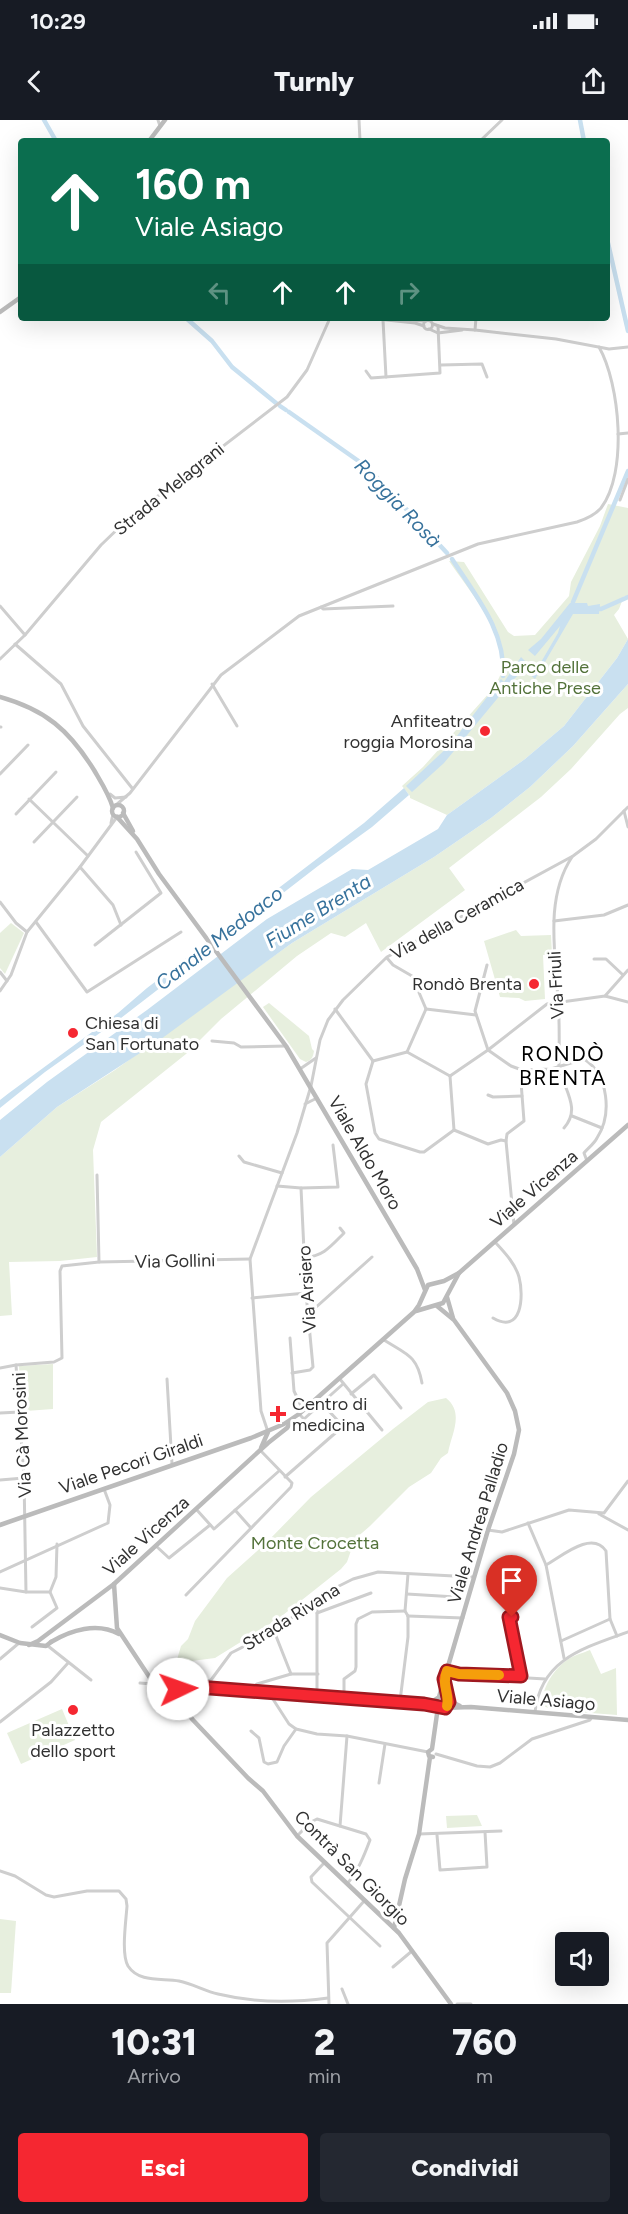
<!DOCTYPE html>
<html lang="it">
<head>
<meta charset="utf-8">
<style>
  :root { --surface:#171b24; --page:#242831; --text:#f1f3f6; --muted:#9ea1a6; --accent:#f52731 }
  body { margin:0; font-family:Figtree,sans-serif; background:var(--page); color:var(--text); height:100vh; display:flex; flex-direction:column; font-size:22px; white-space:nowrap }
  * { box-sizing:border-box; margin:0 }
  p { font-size:20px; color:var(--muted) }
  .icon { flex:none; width:33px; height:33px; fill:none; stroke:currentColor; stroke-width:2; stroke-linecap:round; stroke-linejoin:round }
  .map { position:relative; height:1884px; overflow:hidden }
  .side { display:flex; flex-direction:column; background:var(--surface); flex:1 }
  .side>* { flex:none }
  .banner { position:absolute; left:18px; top:18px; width:592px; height:183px; border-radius:6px; box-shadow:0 6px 24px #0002; background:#0b6e4f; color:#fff; overflow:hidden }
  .fabs { position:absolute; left:555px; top:1812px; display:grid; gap:12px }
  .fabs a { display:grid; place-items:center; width:54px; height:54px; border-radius:6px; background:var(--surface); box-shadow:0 6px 24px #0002; font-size:30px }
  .pin { position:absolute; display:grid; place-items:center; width:51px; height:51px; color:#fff; margin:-62px -26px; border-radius:50% 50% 50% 0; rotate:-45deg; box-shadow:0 0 6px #0007 }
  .pin .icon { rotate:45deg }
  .me { position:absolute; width:66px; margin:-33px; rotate:87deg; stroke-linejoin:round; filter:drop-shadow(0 0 4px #0008) }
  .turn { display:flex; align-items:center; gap:21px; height:126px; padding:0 18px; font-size:27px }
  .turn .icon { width:78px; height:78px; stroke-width:2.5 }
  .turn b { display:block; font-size:42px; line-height:51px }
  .lanes { display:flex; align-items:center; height:57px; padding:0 18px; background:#0003; justify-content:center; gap:30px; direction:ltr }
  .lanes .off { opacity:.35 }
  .eta { display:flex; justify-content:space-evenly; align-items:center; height:102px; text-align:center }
  .eta b { font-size:36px; font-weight:800; line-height:42px }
  .button { display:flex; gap:12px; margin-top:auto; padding:12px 18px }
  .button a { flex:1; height:69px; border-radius:6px; background:var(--accent); color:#fff; font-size:24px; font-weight:800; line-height:69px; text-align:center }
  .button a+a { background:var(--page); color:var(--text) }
  .status { display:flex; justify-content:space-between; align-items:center; height:42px; padding:0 30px; background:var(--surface); direction:ltr }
  .status svg { height:16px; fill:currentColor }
  header { display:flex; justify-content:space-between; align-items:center; height:78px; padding:0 18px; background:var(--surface); font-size:27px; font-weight:800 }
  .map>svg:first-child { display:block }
  .green { fill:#e7efde }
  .water { fill:#c9e0f0 }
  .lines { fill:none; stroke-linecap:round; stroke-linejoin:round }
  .canal { stroke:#c9e0f0; stroke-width:4.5 }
  .street { stroke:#cecece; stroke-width:3 }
  .secondary { stroke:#bbb; stroke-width:4.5 }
  .route-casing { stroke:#9f1920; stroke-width:15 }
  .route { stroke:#f52731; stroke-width:10 }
  .slow { stroke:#f59e0b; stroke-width:10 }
  .poi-dot { fill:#f52731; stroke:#fff; stroke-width:2 }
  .labels { text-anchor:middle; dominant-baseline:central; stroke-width:6; stroke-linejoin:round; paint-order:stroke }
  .street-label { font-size:18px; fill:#313131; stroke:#fff }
  .park-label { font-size:18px; fill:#53723a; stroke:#fff }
  .poi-label { font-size:18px; fill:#313131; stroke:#fff; text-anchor:end }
  .water-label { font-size:20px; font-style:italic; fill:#37729c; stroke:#fff }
  .quarter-label { font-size:21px; letter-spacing:1.5px; fill:#000; stroke:#fff }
</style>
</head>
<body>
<div class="status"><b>10:29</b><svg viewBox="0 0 49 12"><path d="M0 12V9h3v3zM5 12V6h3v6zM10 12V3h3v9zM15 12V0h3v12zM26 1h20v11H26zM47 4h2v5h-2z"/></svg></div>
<header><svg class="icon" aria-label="back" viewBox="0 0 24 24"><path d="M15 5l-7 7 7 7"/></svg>Turnly<svg class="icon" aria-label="share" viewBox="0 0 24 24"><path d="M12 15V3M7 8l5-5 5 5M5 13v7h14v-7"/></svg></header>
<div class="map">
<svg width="628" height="1884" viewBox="0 0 628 1884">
  <rect width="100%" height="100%" fill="#fff"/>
  <g class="green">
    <path d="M608,384l20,4v88h-4l-5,13 -5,6 14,24 -11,19 -53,68 -39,33 -78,56 -37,-17v-2l-8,-10 21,-19 67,-75c6,-8 11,-15 12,-25 3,-35 -34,-78 -53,-106l15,1 44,70 6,4 21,-1 34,-39 2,-14 29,-56z"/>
    <polygon points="628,564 628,588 620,594 571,649 541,677 449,748 465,770 381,832 366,803 345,817 331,813 297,836 221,899 186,934 101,1002 93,1030 97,1137 60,1141 9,1142 12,1195 0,1196 0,1037 57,987 115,950 292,823 434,737 491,698 530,667 573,626"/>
    <polygon points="11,803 24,813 5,854 0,848 0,813"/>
    <polygon points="516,810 521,816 551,815 552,834 543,835 545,879 525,881 519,878 500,877 484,821"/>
    <path d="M269,883l40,33 3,13 2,2c-1,6 -2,9 -8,11l-6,-3 -37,-52z"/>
    <polygon points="53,1244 53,1289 26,1291 25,1278 21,1277 19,1246"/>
    <path d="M446,1278c19,15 5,37 2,55l-7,5 -10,15 -22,14 -39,39 -15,13 -8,23 -6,7 -63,50 -63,39 -39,5 5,-17 7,-7 7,-18 32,-43 38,-34 46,-47 82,-68 35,-27z"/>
    <path d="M590,1530l11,24 15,-6 1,47 -39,-3 -6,-3 -24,-1 -6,-3c0,-17 11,-35 25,-45 7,-5 16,-7 23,-10z"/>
    <polygon points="62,1589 75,1620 21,1644 7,1613"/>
    <polygon points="477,1695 482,1706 447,1708 446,1696"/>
    <polygon points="0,1799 16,1801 11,1873 0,1873"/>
  </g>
  <g class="water">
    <polygon points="570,483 587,483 588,486 600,484 599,494 573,494 535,559 528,553 532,549 537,549 558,513 560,506 535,536 528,530 541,519"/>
    <polygon points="628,519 628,564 573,626 530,667 491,698 434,737 292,823 157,922 57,987 0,1037 0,1000 47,962 147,890 267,799 352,749 368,750 438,709 447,695 525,639 564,606 617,538"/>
    <polygon points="521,537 529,545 511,562 444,643 412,672 406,666 450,625 501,559 504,562"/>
    <polygon points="404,668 409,675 372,707 318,746 121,898 45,952 0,988 0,980 9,973 118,893 147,868 364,703"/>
  </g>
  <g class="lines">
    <g class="canal">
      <polyline points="44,0 56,21"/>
      <polyline points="580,0 584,21"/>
      <polyline points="608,123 628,211"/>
      <polyline points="186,198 212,221 232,247 276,283"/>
      <polyline points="280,286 286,290"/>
      <polyline points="289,292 367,347 447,433"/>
      <path d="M452,439c23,36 54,72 51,117"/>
      <polyline points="573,482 628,351"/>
      <polyline points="594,488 601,489 628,477"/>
    </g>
    <g class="street">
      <polyline points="158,0 160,6"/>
      <polyline points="359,0 360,21"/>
      <polyline points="480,21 502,0"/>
      <polyline points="368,198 415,203 424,206"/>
      <polyline points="383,200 386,257"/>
      <polyline points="406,200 426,201"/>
      <circle cx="428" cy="205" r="4.5"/>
      <polyline points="433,204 445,208 475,210 556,219 609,229 628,227"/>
      <polyline points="429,209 438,213 462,210"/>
      <polyline points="475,210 476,198"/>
      <polyline points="441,245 482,244 487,257"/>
      <polyline points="366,251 371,258 440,253 438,206"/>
      <polyline points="618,314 628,313"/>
      <polyline points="620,380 628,359"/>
      <polyline points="0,486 25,515"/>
      <polyline points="321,487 323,489 393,486"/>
      <polyline points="15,524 61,564 83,606 132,668"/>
      <polyline points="0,539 25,515 101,425 128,399 287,277 307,250 330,198"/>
      <polyline points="212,564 237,606"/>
      <polyline points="0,607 1,607"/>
      <polyline points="0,654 28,625"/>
      <polyline points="110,674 115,678 126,677"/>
      <polyline points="29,679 88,736"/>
      <path d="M116,685l14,-12 91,-118 78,-59 179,-72 99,-22c9,-3 18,-7 24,-14 27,-35 19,-124 -2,-161"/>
      <polyline points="624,691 628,707"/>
      <polyline points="16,694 56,652"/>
      <polyline points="111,703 113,694"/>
      <polyline points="34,722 77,677"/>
      <polyline points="80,747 113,785 121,805"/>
      <polyline points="0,782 16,803 27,812"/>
      <polyline points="554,801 604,795 628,785"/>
      <polyline points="36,802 87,872 181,812"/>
      <polyline points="95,825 161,773 136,732"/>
      <polyline points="387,838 393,845 412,856 426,889"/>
      <polyline points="594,839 606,839 623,855"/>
      <path d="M487,845l-12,46 13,39 23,16 11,4 29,-1 33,-10c25,16 28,56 13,79 -3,6 -9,10 -13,15l3,8"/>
      <polyline points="0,852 7,861"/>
      <polyline points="0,871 11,855 27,812 80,747 117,697"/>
      <polyline points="605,876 628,882"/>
      <polyline points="335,889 373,941"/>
      <polyline points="426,889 476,895"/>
      <polyline points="212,921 234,923 241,927 286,926"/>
      <polyline points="407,932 426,889"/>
      <polyline points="373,941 366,964 375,1013 379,1019 420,1032 424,1032 454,1010 488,1024 501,1020 506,1021"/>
      <polyline points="373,941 407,932 450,956"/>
      <polyline points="300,949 316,938"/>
      <polyline points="450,956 488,930 547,884 605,876 628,850"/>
      <polyline points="450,956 454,1010"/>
      <polyline points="488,975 493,977 522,976"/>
      <polyline points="305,984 317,978"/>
      <polyline points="572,996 602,1008"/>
      <path d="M564,1008c18,-20 -1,-39 -5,-62 0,-21 1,-43 -1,-64 -2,-47 -14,-103 14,-145"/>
      <polyline points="239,1036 244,1042 282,1053"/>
      <polyline points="97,1055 99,1142"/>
      <polyline points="277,1066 301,1068 338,1067 333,1025"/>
      <polyline points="514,1105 506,1021 507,1014 524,1001 520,949"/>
      <path d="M305,1137c18,0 27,-12 39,-24l-4,-5"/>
      <polyline points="252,1178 306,1173"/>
      <polyline points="307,1190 314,1189 372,1137"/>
      <path d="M493,1198c29,17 31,-22 26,-41 -4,-14 -15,-25 -24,-35"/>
      <polyline points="290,1218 294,1271 303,1290"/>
      <path d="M384,1220c22,14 33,15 38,43"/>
      <polyline points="0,1248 16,1245"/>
      <polyline points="292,1253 310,1250 313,1247 306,1173 301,1068"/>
      <polyline points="339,1258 382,1310"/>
      <polyline points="167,1259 172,1344"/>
      <polyline points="351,1274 374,1255 401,1288"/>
      <polyline points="0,1293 20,1292"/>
      <polyline points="299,1294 304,1299 343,1264"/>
      <polyline points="268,1312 261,1291 250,1139 297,1013 311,966 320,920 328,900 343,880 387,837 573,736 596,719 628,687"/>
      <polyline points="285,1357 341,1308 339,1302 317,1278"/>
      <polyline points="0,1360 24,1358"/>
      <polyline points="196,1389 214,1409 279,1351"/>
      <polyline points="235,1390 251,1408"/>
      <polyline points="599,1394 628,1410"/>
      <polyline points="528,1403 546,1445 564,1538"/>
      <polyline points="488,1410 502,1412 569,1390 604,1393 628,1361"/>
      <polyline points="156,1426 169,1438 210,1405"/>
      <path d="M546,1445c16,-9 46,-35 60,-14l4,68 7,17"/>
      <polyline points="0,1452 108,1403 110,1385 104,1369"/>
      <polyline points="408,1454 405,1491 408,1496"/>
      <polyline points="0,1468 26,1472 50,1472 56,1457 57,1424"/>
      <polyline points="26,1472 24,1358 16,1245 54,1242 62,1238 60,1151 62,1146 99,1142 250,1139"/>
      <polyline points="407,1474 456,1477"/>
      <polyline points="186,1475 291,1367 292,1363 260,1330"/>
      <polyline points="317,1480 317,1575"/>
      <polyline points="317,1493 371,1473"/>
      <polyline points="408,1496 463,1498"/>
      <polyline points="512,1497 509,1497 521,1556"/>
      <polyline points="32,1507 57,1488 50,1472"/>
      <polyline points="274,1511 291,1554 318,1554"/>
      <polyline points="561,1521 610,1499"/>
      <polyline points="48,1526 91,1560"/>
      <polyline points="0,1539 19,1523"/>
      <polyline points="447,1551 459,1554 545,1559"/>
      <polyline points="140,1563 152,1564"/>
      <polyline points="193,1567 194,1564 211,1560 231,1533 274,1511 325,1473 353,1459 378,1452 473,1457"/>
      <polyline points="251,1570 257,1564 291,1554"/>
      <polyline points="269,1573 289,1604 296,1609 317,1614 347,1616 428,1632"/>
      <polyline points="344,1577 344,1559 355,1551 356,1547 356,1504 358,1499 372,1492 405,1491"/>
      <polyline points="400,1581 408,1517 408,1496"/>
      <path d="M535,1592c6,-53 49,-64 93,-80"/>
      <polyline points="0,1602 51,1562 68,1543"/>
      <polyline points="251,1611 259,1618 264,1642 268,1644 277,1642 284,1626 296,1609"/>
      <polyline points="436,1634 477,1646 490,1647 500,1643 532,1619 590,1600 592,1597"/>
      <polyline points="379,1663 385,1624"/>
      <polyline points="340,1706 347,1616"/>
      <polyline points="419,1714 501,1711"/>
      <polyline points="437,1715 440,1750 487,1747 485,1712"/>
      <path d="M297,1716l14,-14 6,-3 49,15 4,6c-6,16 -12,31 -23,44"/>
      <polyline points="324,1743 311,1757 312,1762 380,1826"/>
      <path d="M0,1751l15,5 31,19 8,2 33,-6h32l7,8 1,7c-1,15 -6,48 1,60 11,17 34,12 51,15 14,3 26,10 39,13 37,9 73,9 110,4"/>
      <polyline points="393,1847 412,1831"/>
      <polyline points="342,1869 348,1884"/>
      <polyline points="329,1884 327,1823 365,1780"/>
      <polyline points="457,1884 471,1884"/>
    </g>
    <g class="secondary">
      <polyline points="149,21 165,0"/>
      <polyline points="0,192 21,177"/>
      <path d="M0,577c46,13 69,33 94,73 7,12 15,24 19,38"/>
      <circle cx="118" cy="691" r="6"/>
      <polyline points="123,693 133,711"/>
      <polyline points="117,697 137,719 159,754 286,926 417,1149 425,1170"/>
      <polyline points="447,1177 453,1198"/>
      <polyline points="416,1191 443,1183 459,1153 628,1005"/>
      <polyline points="261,1328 268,1312"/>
      <polyline points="0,1405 251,1318 284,1304 299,1294 414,1192 419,1185 428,1165 444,1161 459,1153"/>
      <polyline points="114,1464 117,1508 156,1567 251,1570 424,1584 443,1588 471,1587 628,1600"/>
      <polyline points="0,1515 20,1523 46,1526 51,1522"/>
      <path d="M51,1522c20,-12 46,-20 68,-8"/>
      <polyline points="29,1525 38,1521 114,1464 268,1323 287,1308 292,1300"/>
      <polyline points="444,1563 448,1580 460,1586"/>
      <polyline points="170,1567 173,1576 193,1600 248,1658 263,1671 297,1716 399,1813 451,1884"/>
      <polyline points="430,1583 439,1577 488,1410 514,1334 519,1310 515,1291 507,1273 454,1200 437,1186"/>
      <polyline points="433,1637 429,1636 428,1632 432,1629 438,1587"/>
      <polyline points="394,1808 405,1759 419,1714 430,1637"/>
    </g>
  </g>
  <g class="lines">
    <defs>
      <polyline id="route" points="178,1569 178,1567 184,1566 424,1584 445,1588 449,1582 444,1559 447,1551 459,1554 521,1556 509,1497 512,1497"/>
    </defs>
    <use href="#route" class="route-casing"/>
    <use href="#route" class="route"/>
    <path class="slow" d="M447,1586c3,-12 -6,-21 0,-35l12,3 40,1"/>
  </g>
  <g class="poi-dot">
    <circle cx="485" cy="611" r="6"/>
    <circle cx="534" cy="864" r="6"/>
    <circle cx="73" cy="913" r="6"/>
    <path d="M275 1285h6v6h6v6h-6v6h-6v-6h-6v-6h6z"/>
    <circle cx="73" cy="1590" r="6"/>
  </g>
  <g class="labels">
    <g class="street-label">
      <text transform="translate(169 369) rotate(-39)">Strada Melagrani</text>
      <text transform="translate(457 799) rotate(-29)">Via della Ceramica</text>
      <text transform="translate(556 865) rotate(-93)">Via Friuli</text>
      <text transform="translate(365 1033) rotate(60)">Viale Aldo Moro</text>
      <text transform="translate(534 1069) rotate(-41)">Viale Vicenza</text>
      <text transform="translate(175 1141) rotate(-1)">Via Gollini</text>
      <text transform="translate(307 1169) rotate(-94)">Via Arsiero</text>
      <text transform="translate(22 1315) rotate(-93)">Via Cà Morosini</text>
      <text transform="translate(131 1344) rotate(-19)">Viale Pecori Giraldi</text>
      <text transform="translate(478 1403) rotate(-73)">Viale Andrea Palladio</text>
      <text transform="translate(146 1416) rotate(-42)">Viale Vicenza</text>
      <text transform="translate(291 1497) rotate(-32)">Strada Rivana</text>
      <text transform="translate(546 1580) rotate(5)">Viale Asiago</text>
      <text transform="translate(352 1748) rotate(45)">Contrà San Giorgio</text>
    </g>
    <g class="park-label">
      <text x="545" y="547">Parco delle<tspan x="545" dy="21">Antiche Prese</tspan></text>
      <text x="315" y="1423">Monte Crocetta</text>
    </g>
    <g class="poi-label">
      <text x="473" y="601">Anfiteatro<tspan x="473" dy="21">roggia Morosina</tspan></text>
      <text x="522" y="864">Rondò Brenta</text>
      <text x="85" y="903" text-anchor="start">Chiesa di<tspan x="85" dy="21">San Fortunato</tspan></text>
      <text x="292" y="1284" text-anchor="start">Centro di<tspan x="292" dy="21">medicina</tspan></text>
      <text x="73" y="1610" text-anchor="middle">Palazzetto<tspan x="73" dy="21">dello sport</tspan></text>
    </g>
    <g class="water-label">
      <text transform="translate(398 383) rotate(46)">Roggia Rosà</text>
      <text transform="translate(318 791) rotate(-32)">Fiume Brenta</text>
      <text transform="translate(219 818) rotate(-38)">Canale Medoaco</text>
    </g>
    <g class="quarter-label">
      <text x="563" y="933">RONDÒ<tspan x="563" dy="24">BRENTA</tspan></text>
    </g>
  </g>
</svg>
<div class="fabs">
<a><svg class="icon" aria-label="sound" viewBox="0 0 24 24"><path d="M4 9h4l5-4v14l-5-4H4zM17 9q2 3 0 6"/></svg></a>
</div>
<div class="pin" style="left:512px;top:1497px;background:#d93025"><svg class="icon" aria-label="arrive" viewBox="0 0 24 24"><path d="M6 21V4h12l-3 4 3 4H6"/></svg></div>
<svg class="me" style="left:178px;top:1569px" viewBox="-20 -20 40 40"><circle r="19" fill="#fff"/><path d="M0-13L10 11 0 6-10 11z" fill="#f52731"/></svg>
<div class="banner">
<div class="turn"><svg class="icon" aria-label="ahead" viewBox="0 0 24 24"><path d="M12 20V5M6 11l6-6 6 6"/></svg><div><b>160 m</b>Viale Asiago</div></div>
<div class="lanes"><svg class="icon off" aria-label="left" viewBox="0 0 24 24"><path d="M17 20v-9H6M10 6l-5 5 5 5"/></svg><svg class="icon" aria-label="ahead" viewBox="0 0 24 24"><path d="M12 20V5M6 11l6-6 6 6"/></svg><svg class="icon" aria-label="ahead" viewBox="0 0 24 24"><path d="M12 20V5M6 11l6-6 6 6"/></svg><svg class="icon off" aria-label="right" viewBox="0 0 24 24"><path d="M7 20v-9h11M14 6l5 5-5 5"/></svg></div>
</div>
</div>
<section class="side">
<div class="eta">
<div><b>10:31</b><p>Arrivo</p></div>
<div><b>2</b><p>min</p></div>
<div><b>760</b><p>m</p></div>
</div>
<div class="button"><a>Esci</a><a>Condividi</a></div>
</section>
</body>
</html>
